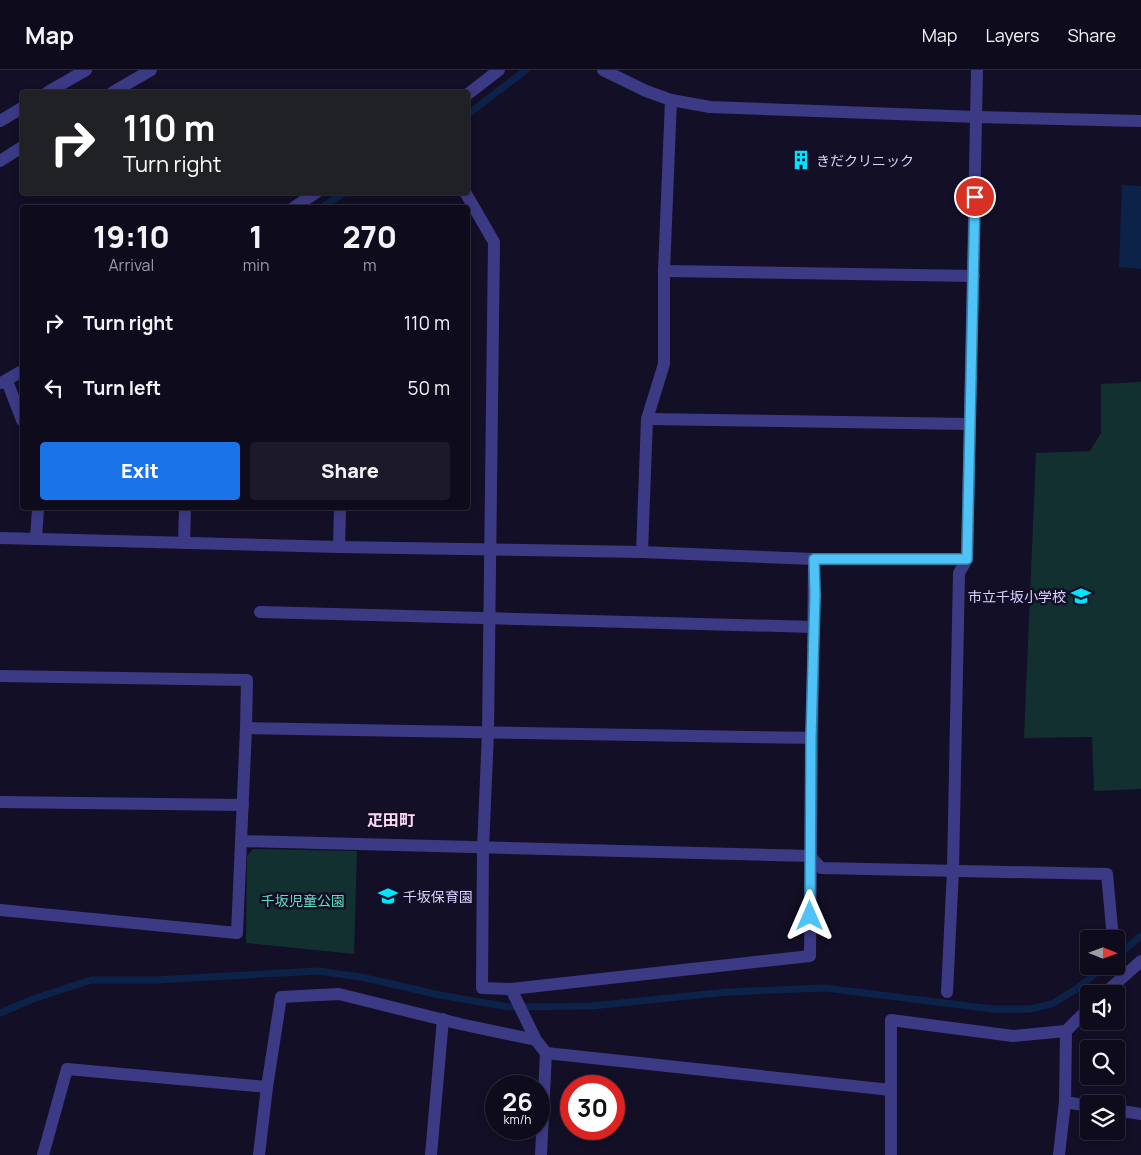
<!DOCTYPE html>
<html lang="en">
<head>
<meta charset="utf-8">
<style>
  :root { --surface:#0e0b1c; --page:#1c1929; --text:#f1f3f6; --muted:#9b9ba3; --line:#2e2b3b; --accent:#1a73e8 }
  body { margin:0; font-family:Manrope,"Noto Sans JP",sans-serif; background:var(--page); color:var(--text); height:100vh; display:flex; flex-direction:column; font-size:19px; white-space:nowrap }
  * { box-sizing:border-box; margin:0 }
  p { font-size:16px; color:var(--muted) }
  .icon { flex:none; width:28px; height:28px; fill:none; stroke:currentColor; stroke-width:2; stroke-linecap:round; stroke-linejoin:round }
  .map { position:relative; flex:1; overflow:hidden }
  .details { position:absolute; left:20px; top:135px; width:450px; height:305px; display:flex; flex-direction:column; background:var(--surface); border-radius:5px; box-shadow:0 2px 8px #0003,0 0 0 1px var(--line) }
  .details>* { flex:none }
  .banner { position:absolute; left:20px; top:20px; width:450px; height:105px; border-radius:5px; box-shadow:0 2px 8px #0003,0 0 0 1px var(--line); background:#202124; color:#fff; overflow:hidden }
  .needle { width:32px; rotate:91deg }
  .tools { position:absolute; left:1080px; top:860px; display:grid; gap:10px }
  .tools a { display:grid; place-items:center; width:45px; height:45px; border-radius:5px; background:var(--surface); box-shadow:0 2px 8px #0003,0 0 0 1px var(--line); font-size:25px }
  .speed { position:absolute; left:485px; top:1005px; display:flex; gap:10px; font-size:25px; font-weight:700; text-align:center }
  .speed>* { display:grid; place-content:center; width:65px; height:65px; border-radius:50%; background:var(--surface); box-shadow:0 2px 8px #0003,0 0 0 1px var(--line); line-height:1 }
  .speed small { font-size:12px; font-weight:400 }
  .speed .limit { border:8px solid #d22; background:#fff; color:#111 }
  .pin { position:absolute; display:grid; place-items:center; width:42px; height:42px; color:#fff; margin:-21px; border:2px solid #fff; border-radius:50%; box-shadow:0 1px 5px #0007 }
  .me { position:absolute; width:55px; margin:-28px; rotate:0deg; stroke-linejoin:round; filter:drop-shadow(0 0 4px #0008) }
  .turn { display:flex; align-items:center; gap:18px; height:105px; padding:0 20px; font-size:22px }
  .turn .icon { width:65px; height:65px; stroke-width:2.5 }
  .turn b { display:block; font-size:35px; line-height:42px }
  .eta { display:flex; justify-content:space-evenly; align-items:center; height:85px; text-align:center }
  .eta b { font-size:30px; font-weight:800; line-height:35px }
  .button { display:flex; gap:10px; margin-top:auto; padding:10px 20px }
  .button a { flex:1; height:58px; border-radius:5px; background:var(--accent); color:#fff; font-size:20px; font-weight:800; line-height:58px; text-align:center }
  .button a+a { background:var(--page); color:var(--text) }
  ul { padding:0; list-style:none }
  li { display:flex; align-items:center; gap:15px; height:65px; padding:0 20px }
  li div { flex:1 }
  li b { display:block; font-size:19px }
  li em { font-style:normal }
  header { display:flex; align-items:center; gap:30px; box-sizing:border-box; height:70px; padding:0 25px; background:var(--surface); border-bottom:1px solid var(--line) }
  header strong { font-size:24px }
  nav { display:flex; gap:28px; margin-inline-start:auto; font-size:18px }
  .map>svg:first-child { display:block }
  .green { fill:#12302f }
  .water { fill:#0c2248 }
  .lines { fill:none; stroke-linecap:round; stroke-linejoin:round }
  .stream { stroke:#0c2248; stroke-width:7 }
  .minor { stroke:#3d3a85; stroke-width:12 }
  .route-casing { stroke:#337fa1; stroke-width:12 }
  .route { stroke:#4fc3f7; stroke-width:9 }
  .labels { text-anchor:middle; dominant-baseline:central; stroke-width:5; stroke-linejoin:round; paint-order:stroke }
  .poi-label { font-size:14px; fill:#d9d4ff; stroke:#130f26; text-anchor:start }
  .park-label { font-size:14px; fill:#5fe0c0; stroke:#130f26 }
  .quarter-label { font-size:16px; font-weight:bold; fill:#ffd6f0; stroke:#130f26 }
</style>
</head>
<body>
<header>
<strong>Map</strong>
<nav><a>Map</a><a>Layers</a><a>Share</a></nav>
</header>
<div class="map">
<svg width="1141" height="1085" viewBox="0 0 1141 1085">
  <rect width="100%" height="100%" fill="#130f26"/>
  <g class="green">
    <polygon points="1141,312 1141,719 1094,721 1092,667 1024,668 1036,383 1090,381 1101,363 1101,314"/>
    <polygon points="253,779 357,781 354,884 246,873 247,786"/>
  </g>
  <polygon class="water" points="1122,115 1141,116 1141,199 1119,197"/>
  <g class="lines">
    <g class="stream">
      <polyline points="468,44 526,0"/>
      <polyline points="321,138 345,122"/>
      <polyline points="1116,887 1141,866"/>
      <polyline points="0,943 33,929 91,910 155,910 318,901 361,907 440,925 509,937 592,936 727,922 825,918 993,939 1030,939 1052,934 1075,920 1105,896"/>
    </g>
    <g class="minor">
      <polyline points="603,0 646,21 671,30 710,37 977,47 1141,51"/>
      <polyline points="48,22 86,0"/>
      <polyline points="113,22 151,0"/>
      <polyline points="468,24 499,0"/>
      <polyline points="0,51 22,38"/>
      <polyline points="0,91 22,77"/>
      <polyline points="465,122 494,172 488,662 483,779 482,918 511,919 536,970 546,983 541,1085"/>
      <polyline points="293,138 317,122"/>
      <polyline points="664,201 974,206"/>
      <polyline points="7,311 22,350"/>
      <polyline points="1,313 22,301"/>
      <polyline points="647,349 969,354"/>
      <polyline points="0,468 339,477 642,482 814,489 967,489"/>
      <polyline points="36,469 38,438"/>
      <polyline points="184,473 185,438"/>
      <polyline points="339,477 340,438"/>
      <polyline points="642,482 647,349 664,294 664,201 671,30"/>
      <polyline points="260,542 813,557"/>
      <polyline points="0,606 247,610 246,658 237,863 0,840"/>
      <path d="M246,658c189,5 377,7 565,10"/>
      <polyline points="0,732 243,735"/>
      <polyline points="241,771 810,786 821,798 1107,804 1113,869"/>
      <polyline points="511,919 810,886 814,489"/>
      <polyline points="947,922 953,800 959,503 967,489 977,0"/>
      <polyline points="1104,924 1141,891"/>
      <polyline points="546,983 891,1020 891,1085"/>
      <polyline points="891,1020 891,950 1013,966 1066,961"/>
      <polyline points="1065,1032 1089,1036"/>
      <polyline points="1116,1040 1141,1044"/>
      <polyline points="43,1085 67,999 267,1017"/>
      <polyline points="259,1085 267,1017 281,927 339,924 460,954 536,970"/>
      <polyline points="431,1085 443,949"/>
      <polyline points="1059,1085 1065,1032 1066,961 1089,938"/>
    </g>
  </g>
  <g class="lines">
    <defs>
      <polyline id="route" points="810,846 811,668 815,525 814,489 967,489 975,127"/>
    </defs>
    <use href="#route" class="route-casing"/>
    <use href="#route" class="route"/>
  </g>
  <defs>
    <symbol id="building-bare" viewBox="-9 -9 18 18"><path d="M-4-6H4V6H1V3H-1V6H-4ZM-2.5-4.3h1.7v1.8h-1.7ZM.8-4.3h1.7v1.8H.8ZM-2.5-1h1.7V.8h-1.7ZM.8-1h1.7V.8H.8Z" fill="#00e5ff" stroke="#130f26" stroke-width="2.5" paint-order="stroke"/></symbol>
    <symbol id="school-bare" viewBox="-9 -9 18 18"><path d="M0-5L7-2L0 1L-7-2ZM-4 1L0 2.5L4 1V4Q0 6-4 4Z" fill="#00e5ff" stroke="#130f26" stroke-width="2.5" paint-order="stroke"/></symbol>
  </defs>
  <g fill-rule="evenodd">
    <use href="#building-bare" x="787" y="76" width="28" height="28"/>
    <use href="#school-bare" x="1067" y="512" width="28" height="28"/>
    <use href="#school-bare" x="374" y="812" width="28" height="28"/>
  </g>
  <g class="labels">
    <g class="poi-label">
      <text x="816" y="90">きだクリニック</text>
      <text x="1066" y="526" text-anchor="end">市立千坂小学校</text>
      <text x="403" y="826">千坂保育園</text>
    </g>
    <g class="park-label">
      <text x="303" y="830">千坂児童公園</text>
    </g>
    <g class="quarter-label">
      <text x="391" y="750">疋田町</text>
    </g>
  </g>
</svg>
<div class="tools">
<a><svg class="needle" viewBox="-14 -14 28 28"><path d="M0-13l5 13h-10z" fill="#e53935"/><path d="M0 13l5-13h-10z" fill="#9b9ba3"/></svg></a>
<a><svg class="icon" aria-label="sound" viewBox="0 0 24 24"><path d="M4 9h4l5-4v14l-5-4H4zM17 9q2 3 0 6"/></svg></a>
<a><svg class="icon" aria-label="search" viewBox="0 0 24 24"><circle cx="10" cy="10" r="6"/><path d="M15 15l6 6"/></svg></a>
<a><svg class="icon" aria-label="layers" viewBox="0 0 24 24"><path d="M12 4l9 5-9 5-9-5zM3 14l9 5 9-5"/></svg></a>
</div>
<div class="speed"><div>26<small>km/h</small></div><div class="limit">30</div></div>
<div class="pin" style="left:975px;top:127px;background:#d93025"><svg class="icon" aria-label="arrive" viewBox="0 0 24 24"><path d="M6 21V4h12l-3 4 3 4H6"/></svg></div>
<svg class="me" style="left:810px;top:846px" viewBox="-20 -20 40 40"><path d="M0-17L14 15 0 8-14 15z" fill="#4fc3f7" stroke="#fff" stroke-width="4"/></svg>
<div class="banner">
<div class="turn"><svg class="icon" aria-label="right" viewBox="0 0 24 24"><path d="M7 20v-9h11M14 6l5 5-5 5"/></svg><div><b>110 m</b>Turn right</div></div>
</div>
<section class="details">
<div class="eta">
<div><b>19:10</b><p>Arrival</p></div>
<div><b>1</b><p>min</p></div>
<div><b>270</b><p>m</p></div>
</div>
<ul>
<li><svg class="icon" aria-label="right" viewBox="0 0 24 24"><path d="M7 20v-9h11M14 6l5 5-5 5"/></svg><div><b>Turn right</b></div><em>110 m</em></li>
<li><svg class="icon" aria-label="left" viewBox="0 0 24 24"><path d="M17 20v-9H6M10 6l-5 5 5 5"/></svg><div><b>Turn left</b></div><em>50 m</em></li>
</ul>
<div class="button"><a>Exit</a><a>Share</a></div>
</section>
</div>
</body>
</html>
